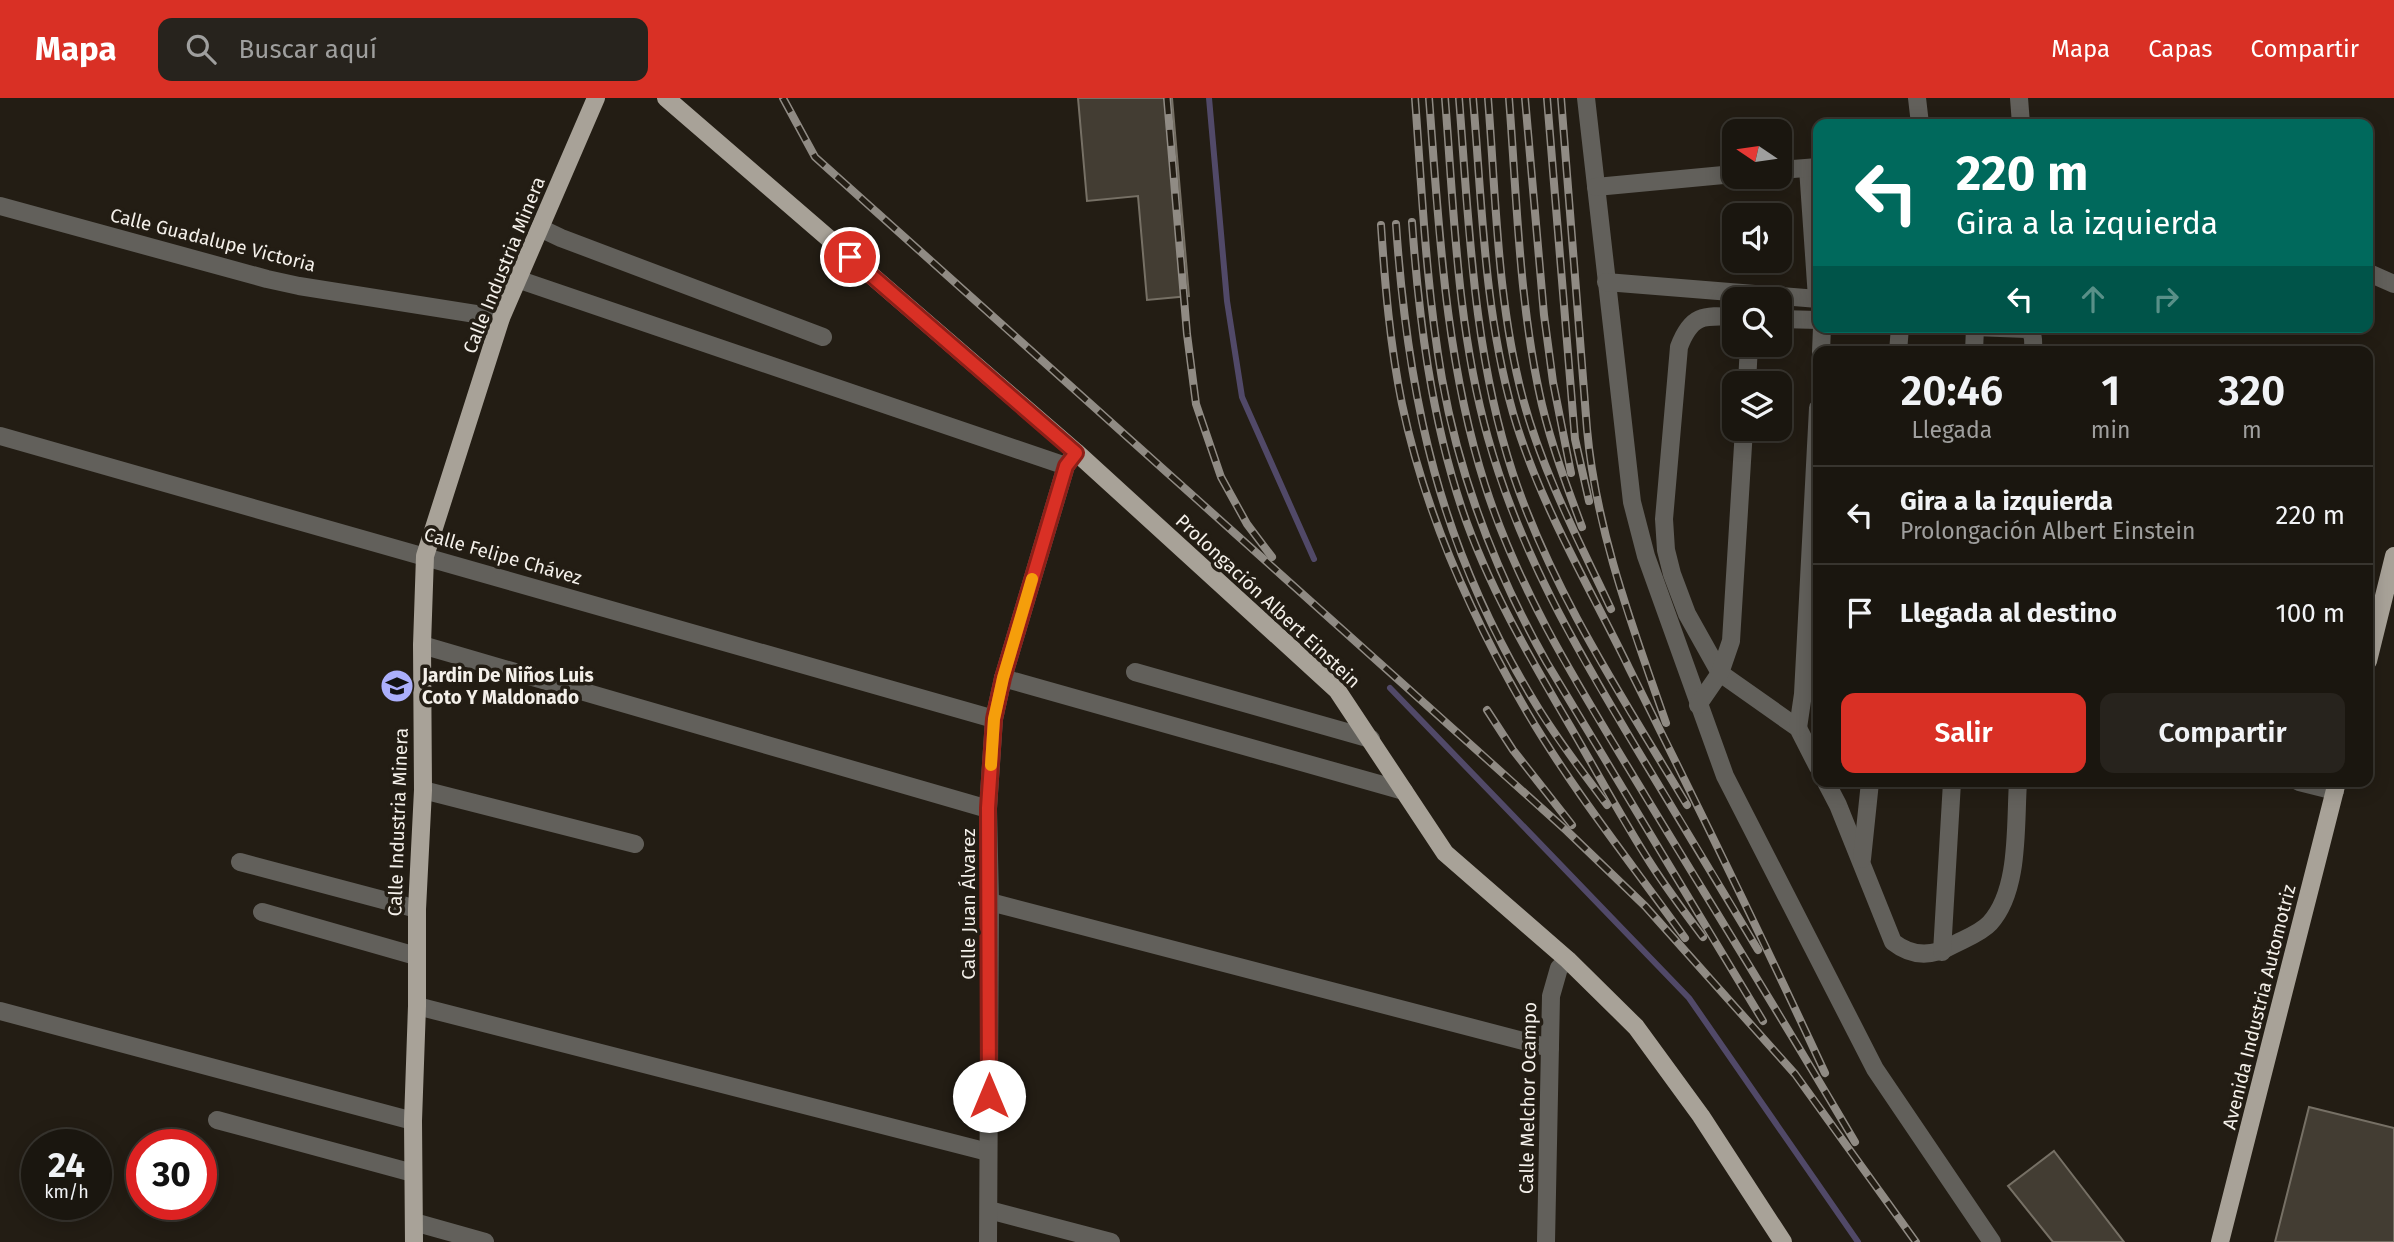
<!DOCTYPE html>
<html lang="es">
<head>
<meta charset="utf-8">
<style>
  :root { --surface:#1a160f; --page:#27231d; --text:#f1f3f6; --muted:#9f9f9e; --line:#38352f; --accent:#d93025 }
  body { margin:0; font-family:"Fira Sans",sans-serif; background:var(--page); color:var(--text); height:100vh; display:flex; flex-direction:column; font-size:26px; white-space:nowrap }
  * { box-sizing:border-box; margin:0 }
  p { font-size:23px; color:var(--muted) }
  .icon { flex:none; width:38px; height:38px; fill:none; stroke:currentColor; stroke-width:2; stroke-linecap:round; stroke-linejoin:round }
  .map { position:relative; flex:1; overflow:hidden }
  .panel { position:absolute; left:1813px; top:248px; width:560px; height:441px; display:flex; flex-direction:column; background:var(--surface); border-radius:14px; box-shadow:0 4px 18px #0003,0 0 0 2px var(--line) }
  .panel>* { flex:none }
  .guide { position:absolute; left:1813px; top:21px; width:560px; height:214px; border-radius:14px; box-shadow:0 4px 18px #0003,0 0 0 2px var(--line); background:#00695c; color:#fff; overflow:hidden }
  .needle { width:46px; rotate:283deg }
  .buttons { position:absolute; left:1722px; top:21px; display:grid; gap:14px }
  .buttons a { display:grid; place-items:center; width:70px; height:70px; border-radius:14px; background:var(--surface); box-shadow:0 4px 18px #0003,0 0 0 2px var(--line); font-size:35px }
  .speed { position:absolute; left:21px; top:1031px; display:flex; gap:14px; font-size:35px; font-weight:700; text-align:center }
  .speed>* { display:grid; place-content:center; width:91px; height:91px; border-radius:50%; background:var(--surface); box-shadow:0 4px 18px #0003,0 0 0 2px var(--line); line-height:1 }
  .speed small { font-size:18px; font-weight:400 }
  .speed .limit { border:10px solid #d22; background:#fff; color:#111 }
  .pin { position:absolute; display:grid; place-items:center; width:60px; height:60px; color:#fff; margin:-30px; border:4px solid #fff; border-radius:50%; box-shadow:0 2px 7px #0007 }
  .me { position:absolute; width:77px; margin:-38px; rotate:0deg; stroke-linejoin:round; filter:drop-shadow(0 0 5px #0008) }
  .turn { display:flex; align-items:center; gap:24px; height:147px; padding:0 28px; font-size:32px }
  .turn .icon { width:91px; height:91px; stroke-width:2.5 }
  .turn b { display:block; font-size:49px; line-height:60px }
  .lanes { display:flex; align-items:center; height:66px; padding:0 28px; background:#0003; justify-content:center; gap:35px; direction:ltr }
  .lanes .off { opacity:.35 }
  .eta { display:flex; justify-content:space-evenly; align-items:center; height:119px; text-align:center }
  .eta b { font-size:42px; font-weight:600; line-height:49px }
  .primary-button { display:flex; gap:14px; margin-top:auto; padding:14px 28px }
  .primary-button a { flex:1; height:80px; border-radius:14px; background:var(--accent); color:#fff; font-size:28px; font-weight:600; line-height:80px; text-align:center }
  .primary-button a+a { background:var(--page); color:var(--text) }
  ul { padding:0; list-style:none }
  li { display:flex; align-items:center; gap:21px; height:98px; padding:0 28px; border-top:2px solid var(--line) }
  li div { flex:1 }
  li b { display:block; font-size:26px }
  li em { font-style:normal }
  header { display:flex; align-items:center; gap:42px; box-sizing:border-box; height:98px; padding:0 35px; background:var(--accent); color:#fff }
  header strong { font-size:33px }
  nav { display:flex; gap:38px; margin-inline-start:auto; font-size:24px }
  .search { width:490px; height:63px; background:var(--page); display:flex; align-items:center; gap:18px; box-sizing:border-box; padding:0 24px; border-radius:14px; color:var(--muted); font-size:26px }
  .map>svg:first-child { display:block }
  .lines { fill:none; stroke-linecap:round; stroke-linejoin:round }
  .stream { stroke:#514968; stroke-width:6 }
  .building { fill:#433d33; stroke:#767065; stroke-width:2 }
  .minor { stroke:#62605b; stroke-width:18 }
  .major { stroke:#a8a298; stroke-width:18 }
  .rail-casing { stroke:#908b84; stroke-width:8 }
  .rail { stroke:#231d14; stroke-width:5; stroke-dasharray:16; stroke-linecap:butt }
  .route-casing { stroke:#8d1f18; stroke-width:18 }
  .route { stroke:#d93025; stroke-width:12 }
  .slow { stroke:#f59e0b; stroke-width:12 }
  .labels { text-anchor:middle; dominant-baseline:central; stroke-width:7; stroke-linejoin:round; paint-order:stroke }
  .street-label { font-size:19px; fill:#f4f0ea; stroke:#231d14 }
  .poi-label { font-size:19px; font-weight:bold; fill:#f4f0ea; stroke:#231d14; text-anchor:start }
</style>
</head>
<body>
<header>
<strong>Mapa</strong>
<div class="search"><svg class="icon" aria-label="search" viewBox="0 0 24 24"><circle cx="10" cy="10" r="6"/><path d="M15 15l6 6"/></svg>Buscar aquí</div>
<nav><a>Mapa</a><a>Capas</a><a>Compartir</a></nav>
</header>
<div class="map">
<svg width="2394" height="1144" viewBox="0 0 2394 1144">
  <rect width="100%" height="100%" fill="#231d14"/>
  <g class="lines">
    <g class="stream">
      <polyline points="1209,0 1227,203 1242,299 1314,461"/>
      <polyline points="1390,590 1689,900 1858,1144"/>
    </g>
  </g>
  <g class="building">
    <polygon points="1078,0 1172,0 1189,198 1147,202 1138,98 1087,103"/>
    <polygon points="2309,1009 2394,1030 2394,1144 2275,1144"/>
    <polygon points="2054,1053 2124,1144 2053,1144 2008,1088"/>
  </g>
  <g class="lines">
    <g class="minor">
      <polyline points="1586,0 1632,404 1646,458 1725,678 1875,971 1992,1144"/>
      <polyline points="1917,0 1920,26"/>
      <polyline points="2019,0 2021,26"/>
      <polyline points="1808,70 1817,200"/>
      <polyline points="1780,72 1818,69"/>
      <polyline points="1596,89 1734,76"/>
      <polyline points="0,108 267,181 299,188 501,220"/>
      <polyline points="540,130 561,140 823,239"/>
      <polyline points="2369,175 2394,186"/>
      <polyline points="517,181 1066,368"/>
      <polyline points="1606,184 1818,201"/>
      <path d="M1734,219c-31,-2 -43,-2 -55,30l-15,172 2,31 6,24 15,40 33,59 78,55 20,39"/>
      <polyline points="1780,221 1818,222"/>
      <path d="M1974,229l53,2c8,5 6,14 6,23"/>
      <polyline points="1821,254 1822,229"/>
      <polyline points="1898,254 1900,229"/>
      <polyline points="1974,254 1975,229"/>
      <polyline points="1747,285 1749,247"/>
      <polyline points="0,338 994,621"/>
      <polyline points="422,547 988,711"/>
      <polyline points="1135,574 1371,641"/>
      <polyline points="1003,580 1404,693"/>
      <polyline points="1698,607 1720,575 1731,543 1744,331"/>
      <polyline points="1798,630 1803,596 1818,310"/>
      <path d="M1826,684l12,23 55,137c19,15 39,15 60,3 11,-6 28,-12 37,-22 30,-33 25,-98 28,-141"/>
      <polyline points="2299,684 2335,693"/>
      <polyline points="423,692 635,746"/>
      <polyline points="1862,761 1870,684"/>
      <polyline points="240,764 417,811"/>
      <polyline points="990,804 1550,950"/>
      <polyline points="262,814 416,858"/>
      <polyline points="1942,854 1952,684"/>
      <polyline points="417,908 988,1054"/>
      <polyline points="0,913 413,1023"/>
      <polyline points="217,1022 413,1075"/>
      <polyline points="989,1112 1111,1144"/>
      <polyline points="414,1124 485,1144"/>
      <polyline points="988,1144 990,804 988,711 994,621 1003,580 1066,368 1076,354"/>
      <polyline points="1546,1144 1551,898 1559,870 1568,862"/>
    </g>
    <g class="major">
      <polyline points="666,0 1076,354 1337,592 1445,755 1568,862 1636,929 1701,1018 1783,1144"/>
      <polyline points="2368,563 2394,458"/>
      <polyline points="414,1144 413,1023 417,908 417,811 423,692 422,547 425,458 501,220 596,0"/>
      <polyline points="2220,1144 2337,684"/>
    </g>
    <defs>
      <g id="rail">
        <polyline points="783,0 815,59 1567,733 1645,808 1795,976 1916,1144"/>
        <polyline points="1167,0 1187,236 1196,306 1221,379 1247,426 1272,459"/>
        <path d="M1415,0c7,94 11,189 27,281 18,100 55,196 105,284l216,358"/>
        <path d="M1429,0c10,130 16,262 56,387 36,113 100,211 161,312 70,115 141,229 209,345"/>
        <path d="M1445,0c9,114 12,230 43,340 33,117 88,210 150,313 40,66 80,132 120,199"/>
        <path d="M1459,0c10,126 14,255 54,376 40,119 110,224 174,331"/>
        <path d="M1473,0c9,105 11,213 40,315 26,90 75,171 116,255 67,134 133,269 196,405"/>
        <path d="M1488,0c8,100 9,204 35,301 20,74 56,142 88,210"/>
        <path d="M1509,0c8,102 10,207 33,307 10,42 25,82 40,122"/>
        <polyline points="1525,0 1544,217 1553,284 1571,375"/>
        <polyline points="1547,0 1575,341 1589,403"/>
        <path d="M1561,0l26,331c9,102 46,199 79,294"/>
        <path d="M1412,124c7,98 19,194 50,287 26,77 67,147 108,217 27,46 52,93 81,138 16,25 34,49 52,73"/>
        <path d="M1396,126c12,177 44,323 138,477 22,37 48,70 73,104"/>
        <path d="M1381,127c4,60 9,120 21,179 23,109 69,212 125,308 47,80 105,152 158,226"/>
        <polyline points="1487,612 1513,652 1572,727"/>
      </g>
    </defs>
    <use href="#rail" class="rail-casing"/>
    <use href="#rail" class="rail"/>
  </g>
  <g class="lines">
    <defs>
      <polyline id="route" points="850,159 1076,355 1066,368 1003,580 994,621 988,710 989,998"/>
    </defs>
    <use href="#route" class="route-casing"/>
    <use href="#route" class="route"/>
    <polyline class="slow" points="991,667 994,621 1003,580 1032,481"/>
  </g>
  <defs>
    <symbol id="school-disc" viewBox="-11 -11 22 22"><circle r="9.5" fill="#abaffb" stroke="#231d14"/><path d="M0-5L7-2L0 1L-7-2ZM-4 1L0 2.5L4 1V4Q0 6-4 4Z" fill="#111"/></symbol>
  </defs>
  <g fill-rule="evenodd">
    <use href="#school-disc" x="378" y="569" width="38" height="38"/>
  </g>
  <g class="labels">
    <g class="street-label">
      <text transform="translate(213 142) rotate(14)">Calle Guadalupe Victoria</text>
      <text transform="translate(504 167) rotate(-68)">Calle Industria Minera</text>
      <text transform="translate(503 458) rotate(16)">Calle Felipe Chávez</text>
      <text transform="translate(1268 503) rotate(43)">Prolongación Albert Einstein</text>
      <text transform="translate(398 724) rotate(-88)">Calle Industria Minera</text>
      <text transform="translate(968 806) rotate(-90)">Calle Juan Álvarez</text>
      <text transform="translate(2259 909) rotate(-76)">Avenida Industria Automotriz</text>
      <text transform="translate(1528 1000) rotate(-89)">Calle Melchor Ocampo</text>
    </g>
    <g class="poi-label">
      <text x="422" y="577">Jardin De Niños Luis<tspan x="422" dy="22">Coto Y Maldonado</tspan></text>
    </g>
  </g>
</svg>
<div class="buttons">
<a><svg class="needle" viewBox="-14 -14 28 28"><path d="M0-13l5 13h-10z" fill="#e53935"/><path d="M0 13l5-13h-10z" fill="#9f9f9e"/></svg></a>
<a><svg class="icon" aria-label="sound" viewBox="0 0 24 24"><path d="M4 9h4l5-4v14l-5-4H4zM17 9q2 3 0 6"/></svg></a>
<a><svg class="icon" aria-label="search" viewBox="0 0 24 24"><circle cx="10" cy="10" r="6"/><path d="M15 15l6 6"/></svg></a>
<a><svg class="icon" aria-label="layers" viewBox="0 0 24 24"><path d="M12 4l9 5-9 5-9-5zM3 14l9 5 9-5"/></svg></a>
</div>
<div class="speed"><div>24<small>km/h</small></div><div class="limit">30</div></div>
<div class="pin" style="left:850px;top:159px;background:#d93025"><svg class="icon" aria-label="arrive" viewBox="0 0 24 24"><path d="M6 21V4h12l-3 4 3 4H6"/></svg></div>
<svg class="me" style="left:989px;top:998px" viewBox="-20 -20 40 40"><circle r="19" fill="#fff"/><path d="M0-13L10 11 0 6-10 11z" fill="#d93025"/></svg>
<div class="guide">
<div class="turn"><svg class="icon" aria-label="left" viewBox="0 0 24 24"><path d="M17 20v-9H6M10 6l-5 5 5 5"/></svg><div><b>220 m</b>Gira a la izquierda</div></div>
<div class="lanes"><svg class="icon" aria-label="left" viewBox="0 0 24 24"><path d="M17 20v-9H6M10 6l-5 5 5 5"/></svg><svg class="icon off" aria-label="ahead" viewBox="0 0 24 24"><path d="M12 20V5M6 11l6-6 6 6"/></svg><svg class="icon off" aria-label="right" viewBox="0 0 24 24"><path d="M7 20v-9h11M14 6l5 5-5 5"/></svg></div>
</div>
<section class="panel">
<div class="eta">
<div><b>20:46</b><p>Llegada</p></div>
<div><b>1</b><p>min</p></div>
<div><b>320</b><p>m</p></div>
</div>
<ul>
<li><svg class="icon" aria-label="left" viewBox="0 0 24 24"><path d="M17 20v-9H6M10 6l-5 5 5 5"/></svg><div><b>Gira a la izquierda</b><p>Prolongación Albert Einstein</p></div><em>220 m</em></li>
<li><svg class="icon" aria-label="arrive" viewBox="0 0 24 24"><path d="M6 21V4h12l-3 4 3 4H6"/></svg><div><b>Llegada al destino</b></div><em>100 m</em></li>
</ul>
<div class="primary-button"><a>Salir</a><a>Compartir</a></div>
</section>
</div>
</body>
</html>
